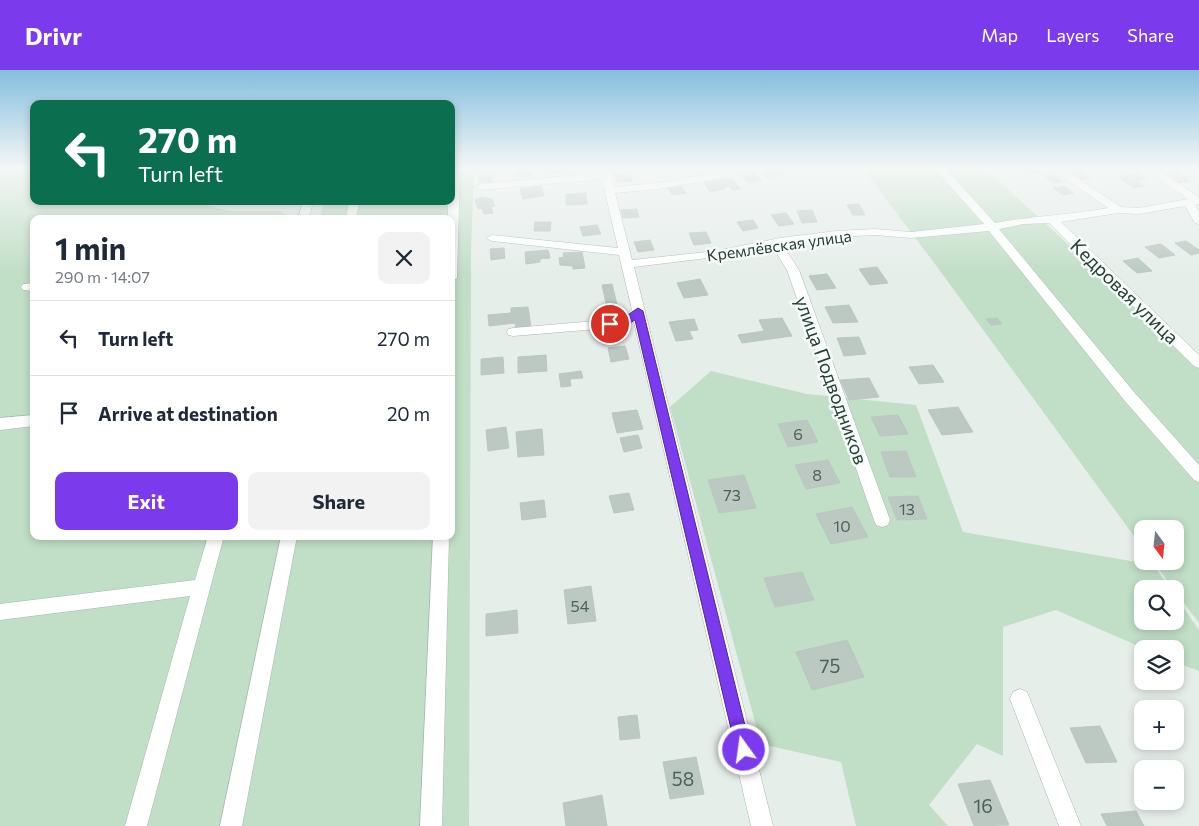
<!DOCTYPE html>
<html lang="en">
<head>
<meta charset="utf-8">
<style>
  :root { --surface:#fff; --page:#f2f2f3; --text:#1f2937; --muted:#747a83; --line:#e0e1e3; --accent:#7c3aed }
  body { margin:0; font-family:Commissioner,sans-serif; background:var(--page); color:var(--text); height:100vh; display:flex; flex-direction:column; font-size:19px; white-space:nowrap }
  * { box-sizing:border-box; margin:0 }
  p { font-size:16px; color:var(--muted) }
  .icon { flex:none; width:28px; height:28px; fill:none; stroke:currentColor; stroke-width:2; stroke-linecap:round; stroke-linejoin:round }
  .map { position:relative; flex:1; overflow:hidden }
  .panel { position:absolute; left:30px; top:145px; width:425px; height:325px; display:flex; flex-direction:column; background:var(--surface); border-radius:10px; box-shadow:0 2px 8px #0003 }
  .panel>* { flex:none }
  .top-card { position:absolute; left:30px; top:30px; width:425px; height:105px; border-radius:10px; box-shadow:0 2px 8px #0003; background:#0b6e4f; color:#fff; overflow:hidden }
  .needle { width:32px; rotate:165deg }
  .buttons { position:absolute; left:1134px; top:450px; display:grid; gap:10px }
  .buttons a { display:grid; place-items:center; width:50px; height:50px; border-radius:10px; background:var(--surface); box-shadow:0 2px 8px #0003; font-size:25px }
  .pin { position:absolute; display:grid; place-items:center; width:42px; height:42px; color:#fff; margin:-21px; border:2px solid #fff; border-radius:50%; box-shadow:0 1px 5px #0007 }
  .me { position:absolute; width:55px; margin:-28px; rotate:346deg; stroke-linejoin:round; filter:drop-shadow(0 0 4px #0008) }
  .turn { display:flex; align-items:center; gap:18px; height:105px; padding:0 25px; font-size:22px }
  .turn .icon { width:65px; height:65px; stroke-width:2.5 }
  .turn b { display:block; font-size:35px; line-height:42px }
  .round { display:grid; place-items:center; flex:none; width:52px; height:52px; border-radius:10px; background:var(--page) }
  .overview { display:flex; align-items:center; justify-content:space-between; height:85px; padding:0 25px }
  h1 { font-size:30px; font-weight:700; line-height:38px }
  .primary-button { display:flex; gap:10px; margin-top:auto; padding:10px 25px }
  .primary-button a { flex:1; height:58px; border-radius:10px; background:var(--accent); color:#fff; font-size:20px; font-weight:700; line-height:58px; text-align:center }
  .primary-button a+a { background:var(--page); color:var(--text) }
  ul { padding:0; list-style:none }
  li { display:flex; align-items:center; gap:15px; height:75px; padding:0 25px; border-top:1px solid var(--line) }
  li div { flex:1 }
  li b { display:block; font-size:19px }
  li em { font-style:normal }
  header { display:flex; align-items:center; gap:30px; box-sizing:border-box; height:70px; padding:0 25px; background:var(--accent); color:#fff }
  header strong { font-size:24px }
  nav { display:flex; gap:28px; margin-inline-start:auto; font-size:18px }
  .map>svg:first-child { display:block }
  .green { fill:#c1dec6 }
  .building { fill:#bcc9c3; stroke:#b9c8c0 }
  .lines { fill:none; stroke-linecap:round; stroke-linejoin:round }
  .minor-casing { stroke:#a9b6b0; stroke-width:1 }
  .minor { fill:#fff; fill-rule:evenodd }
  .route { fill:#7c3aed; stroke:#51269a }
  .labels { text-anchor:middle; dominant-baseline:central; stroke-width:5; stroke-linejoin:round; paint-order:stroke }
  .far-street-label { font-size:16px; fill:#264036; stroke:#f7fbf9 }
  .number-label { font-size:16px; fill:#4c6259 }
  .street-label { font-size:19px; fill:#264036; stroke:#f7fbf9 }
  .near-number-label { font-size:19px; fill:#4c6259 }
</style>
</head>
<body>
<header>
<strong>Drivr</strong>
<nav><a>Map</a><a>Layers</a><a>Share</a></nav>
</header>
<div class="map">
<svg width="1199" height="756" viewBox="0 0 1199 756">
  <rect width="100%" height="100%" fill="#e6eeea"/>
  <g class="green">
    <polygon points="0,98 18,98 34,101 34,131 185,131 233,141 279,141 294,149 34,149 34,466 451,466 451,149 320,149 324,131 451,131 451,98 474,98 471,179 469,756 0,756"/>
    <polygon points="870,98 968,98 997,109 1094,198 1168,270 1199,298 1199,553 1153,491 1175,491 1175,459 1142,459 1142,477 935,194 864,100"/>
    <polygon points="711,301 807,324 916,335 963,462 1154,495 1170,519 1142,519 1142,551 1175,551 1175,526 1199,560 1199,601 1175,592 1175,579 1145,579 1056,540 1003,557 1003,686 977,674 929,735 948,756 856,756 841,692 761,674 670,337"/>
  </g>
  <g class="building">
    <polygon points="550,98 571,98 571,99 565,100 566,103 552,104"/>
    <polygon points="771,98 777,98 785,105 768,109 760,101"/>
    <polygon points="1022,98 1035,98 1040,102 1030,104"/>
    <polygon points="529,100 531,106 519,107 518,101"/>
    <polygon points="1079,100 1090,108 1081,110 1070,102"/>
    <polygon points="754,102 761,110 749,113 741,105"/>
    <polygon points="1178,102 1190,111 1176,113 1164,105"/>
    <polygon points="629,103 632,111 617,112 614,104"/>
    <polygon points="1136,103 1146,109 1137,111 1144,116 1134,118 1118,107"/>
    <polygon points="1052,104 1062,111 1054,113 1044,106"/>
    <polygon points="491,105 492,111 480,112 479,106"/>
    <polygon points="732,108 740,119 732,120 729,116 723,117 725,119 710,122 704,112"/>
    <polygon points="680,115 686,123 673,125 667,117"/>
    <polygon points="541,116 544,126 523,129 520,119"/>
    <polygon points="1064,116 1073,123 1063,125 1053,118"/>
    <polygon points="586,123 587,134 566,135 566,124"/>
    <polygon points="482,127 492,129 495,136 491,137 493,143 484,144 482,138 478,139 475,130"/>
    <polygon points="859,134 865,145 853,145 847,135"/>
    <polygon points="637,139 639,147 623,148 621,140"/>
    <polygon points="812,140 817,152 802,153 797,141"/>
    <polygon points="786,143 794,154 779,156 771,145"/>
    <polygon points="753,150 758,158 743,161 737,152"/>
    <polygon points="535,152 551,152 550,161 534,161"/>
    <polygon points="597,155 601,164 583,166 580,157"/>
    <polygon points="706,162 711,173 694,175 689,163"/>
    <polygon points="650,170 654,180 638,182 634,172"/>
    <polygon points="1186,171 1199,180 1199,183 1191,185 1175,173"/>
    <polygon points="1161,174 1175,185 1159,188 1145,177"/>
    <polygon points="504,178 505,188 491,190 490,179"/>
    <polygon points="548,180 550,188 540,189 540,192 526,194 525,182"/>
    <polygon points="582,182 585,198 573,199 573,196 560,195 559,188 564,187 563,183"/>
    <polygon points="1138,188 1152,201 1137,203 1123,191"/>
    <polygon points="877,197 888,213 870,215 859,199"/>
    <polygon points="827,204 836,218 817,220 809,206"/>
    <polygon points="700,209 708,225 684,228 677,213"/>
    <polygon points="612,214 621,251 610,252 602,215"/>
    <polygon points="849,235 858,252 833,253 825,237"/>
    <polygon points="528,237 531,257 516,259 515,253 489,256 488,245 511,243 511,238"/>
    <polygon points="782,248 792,266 742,273 738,265 764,261 759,250"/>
    <polygon points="997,248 1002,254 991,255 986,249"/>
    <polygon points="694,249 698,260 689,261 693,269 676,271 669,252"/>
    <polygon points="859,267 866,284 844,286 837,268"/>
    <polygon points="625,276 629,289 611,292 608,278"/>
    <polygon points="546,285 547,301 518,303 518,287"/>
    <polygon points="503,287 504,303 481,305 481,289"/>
    <polygon points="933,295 944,312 919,314 909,297"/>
    <polygon points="581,301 583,308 570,309 571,316 561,317 559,304"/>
    <polygon points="869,308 879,327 849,330 840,310"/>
    <polygon points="958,337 973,362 942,365 928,340"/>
    <polygon points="637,340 643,359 617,363 612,343"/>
    <polygon points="898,345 908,364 880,366 871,347"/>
    <polygon points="807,350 818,372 788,377 778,354"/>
    <polygon points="506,357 509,378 488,381 486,360"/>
    <polygon points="542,359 544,385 518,387 516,362"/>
    <polygon points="638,365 642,378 624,382 620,368"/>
    <polygon points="906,381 916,407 890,407 881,382"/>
    <polygon points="828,390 840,413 806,419 795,395"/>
    <polygon points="744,405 756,438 719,443 708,410"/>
    <polygon points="629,423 634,440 614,443 609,426"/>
    <polygon points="918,426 927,449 897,450 888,427"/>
    <polygon points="544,430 546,447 522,450 520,433"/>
    <polygon points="852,437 868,467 831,474 816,444"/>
    <polygon points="802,502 814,530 775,537 764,508"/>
    <polygon points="591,516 596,551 568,554 564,520"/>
    <polygon points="517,540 518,563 486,566 486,544"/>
    <polygon points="847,570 864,607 812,620 796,582"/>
    <polygon points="637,645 640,668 620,670 618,647"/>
    <polygon points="1100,656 1117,692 1086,693 1070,658"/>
    <polygon points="696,687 704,724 670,729 663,692"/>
    <polygon points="990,710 1009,755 974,756 958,714"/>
    <polygon points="602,725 607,756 566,756 563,733"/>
    <polygon points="1136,741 1144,756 1107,756 1101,744"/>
  </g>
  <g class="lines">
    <defs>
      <g id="minor">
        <polygon points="451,98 460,98 457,208 451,212 451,149 448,149 448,131 451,131"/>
        <path d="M599,98h10l5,19 44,-4 59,-10 -3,-5h10l4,7 -5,3 -65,11 -43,4 17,67 84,-9 64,-13 56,-7 39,-2 36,3 73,-8 -50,-56h11l50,55c37,-7 75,-8 113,-15l-58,-40h12l59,39 18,1 49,-9 -45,-31h12l44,29v7l-4,1 4,7v12l-4,-1 -10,-17 -46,8 -21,-1 -57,9 138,133v13l-5,-2 -145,-143 -25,1 -25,5 135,163 65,73v17l-5,-2 -70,-80 -135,-169 -78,7 -36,-3 -39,2 -54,7 17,26 91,250 -2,5 -6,2 -6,-2 -2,-5 -87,-250 -15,-24 -56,11 -82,10 139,559h-22l-117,-504 -12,5 -109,9 -5,-1 -1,-3 1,-3 5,-1 106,-9 13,-9 -13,-55 -127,-14 -6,-3 6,-3 126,13 -16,-69 -122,11 -5,-3 5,-3 120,-11z"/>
        <polygon points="303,131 313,131 309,149 298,149"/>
        <polygon points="349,131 359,131 356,149 346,149"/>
        <polygon points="34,213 34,221 23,220 21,217 23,214"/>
        <polygon points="34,345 34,356 0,360 0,348"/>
        <polygon points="208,466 224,466 147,756 125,756 190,526 0,550 0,534 195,510"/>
        <polygon points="281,466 297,466 242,756 220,756"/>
        <polygon points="433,466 449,466 442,756 420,756"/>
        <polygon points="1020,619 1027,622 1081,756 1059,756 1010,629 1013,622"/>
      </g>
    </defs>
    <use href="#minor" class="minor-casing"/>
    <use href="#minor" class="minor"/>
  </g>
  <linearGradient id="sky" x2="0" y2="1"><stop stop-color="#85bede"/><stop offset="0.48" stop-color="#f4f7f6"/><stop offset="1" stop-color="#f4f7f6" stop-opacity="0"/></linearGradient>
  <rect width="1199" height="204" fill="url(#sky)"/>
  <path class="route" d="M638,238l5,3 108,439 -2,6 -5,2 -6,-2 -2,-6 -101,-430c-8,5 -21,11 -29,4l1,-2 13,-2z"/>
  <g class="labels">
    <g class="far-street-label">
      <text transform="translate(779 175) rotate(-8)">Кремлёвская улица</text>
    </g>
    <g class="number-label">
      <text x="798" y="363">6</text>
      <text x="817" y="404">8</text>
      <text x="732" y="424">73</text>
      <text x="907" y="438">13</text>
      <text x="842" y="455">10</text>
      <text x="580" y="535">54</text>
    </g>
    <g class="street-label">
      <text transform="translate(1125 221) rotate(44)">Кедровая улица</text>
      <text transform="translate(832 310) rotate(70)">улица Подводников</text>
    </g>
    <g class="near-number-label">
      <text x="830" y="595">75</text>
      <text x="683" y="708">58</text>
      <text x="983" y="735">16</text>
    </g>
  </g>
</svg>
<div class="buttons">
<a><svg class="needle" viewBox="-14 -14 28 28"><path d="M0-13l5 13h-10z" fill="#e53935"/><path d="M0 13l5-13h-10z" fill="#747a83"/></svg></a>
<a><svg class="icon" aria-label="search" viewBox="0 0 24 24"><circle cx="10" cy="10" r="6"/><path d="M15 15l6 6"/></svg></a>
<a><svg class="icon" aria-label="layers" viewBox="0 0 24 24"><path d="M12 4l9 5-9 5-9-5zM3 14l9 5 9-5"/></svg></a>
<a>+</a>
<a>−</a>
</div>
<div class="pin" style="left:610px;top:254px;background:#d93025"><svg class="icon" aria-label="arrive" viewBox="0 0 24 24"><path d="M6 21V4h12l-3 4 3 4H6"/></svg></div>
<svg class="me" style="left:744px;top:680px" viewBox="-20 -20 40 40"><circle r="17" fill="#7c3aed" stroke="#fff" stroke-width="3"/><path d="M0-11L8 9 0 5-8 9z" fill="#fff"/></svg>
<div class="top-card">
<div class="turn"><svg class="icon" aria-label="left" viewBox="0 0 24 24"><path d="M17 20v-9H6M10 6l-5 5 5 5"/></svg><div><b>270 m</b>Turn left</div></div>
</div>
<section class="panel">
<div class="overview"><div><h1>1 min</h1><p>290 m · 14:07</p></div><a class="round"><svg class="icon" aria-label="close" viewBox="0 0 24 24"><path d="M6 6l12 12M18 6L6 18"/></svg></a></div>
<ul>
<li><svg class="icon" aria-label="left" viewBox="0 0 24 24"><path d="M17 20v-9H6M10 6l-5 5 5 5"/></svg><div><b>Turn left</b></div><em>270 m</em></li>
<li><svg class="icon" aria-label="arrive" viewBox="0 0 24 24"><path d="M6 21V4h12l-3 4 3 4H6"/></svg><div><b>Arrive at destination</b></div><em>20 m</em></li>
</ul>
<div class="primary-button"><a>Exit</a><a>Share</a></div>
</section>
</div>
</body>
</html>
